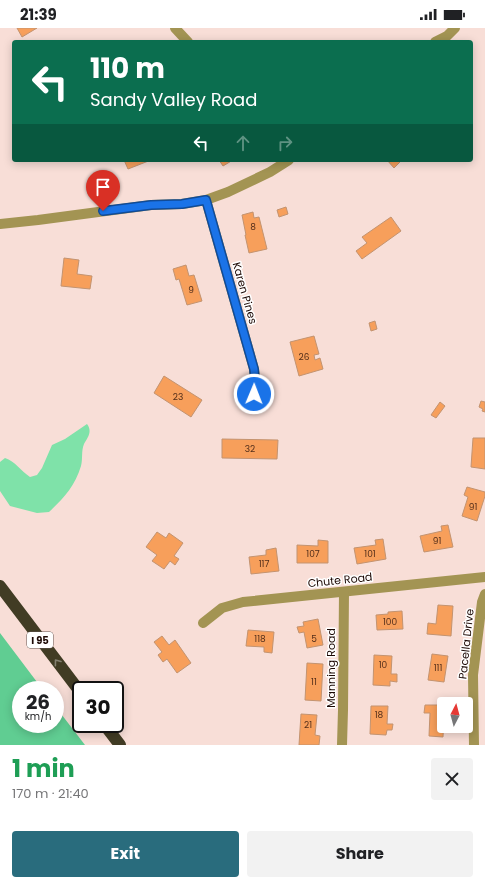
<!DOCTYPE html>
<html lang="en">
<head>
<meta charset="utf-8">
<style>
  :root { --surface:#fff; --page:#f2f2f2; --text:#202124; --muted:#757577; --accent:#296c7d }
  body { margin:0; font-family:Poppins,sans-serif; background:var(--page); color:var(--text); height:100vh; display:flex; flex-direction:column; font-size:15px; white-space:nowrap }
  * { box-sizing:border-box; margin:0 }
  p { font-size:13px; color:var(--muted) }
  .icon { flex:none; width:22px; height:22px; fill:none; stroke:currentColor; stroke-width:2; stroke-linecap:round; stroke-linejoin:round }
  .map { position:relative; height:717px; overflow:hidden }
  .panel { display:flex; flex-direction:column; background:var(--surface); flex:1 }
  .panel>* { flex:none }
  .top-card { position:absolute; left:12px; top:12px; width:461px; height:122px; border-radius:4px; box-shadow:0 2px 10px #0003; background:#0b6e4f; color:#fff; overflow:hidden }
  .needle { width:26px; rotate:6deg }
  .controls { position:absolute; left:437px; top:669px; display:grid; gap:8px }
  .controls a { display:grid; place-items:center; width:36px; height:36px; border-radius:4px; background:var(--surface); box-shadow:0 2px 10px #0003; font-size:20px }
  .speed { position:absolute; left:12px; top:653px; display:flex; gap:8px; font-size:20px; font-weight:700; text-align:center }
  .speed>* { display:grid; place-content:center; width:52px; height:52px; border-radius:50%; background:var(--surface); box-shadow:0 2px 10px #0003; line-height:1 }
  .speed small { font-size:10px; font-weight:400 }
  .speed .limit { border:2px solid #111; border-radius:6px; background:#fff; color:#111 }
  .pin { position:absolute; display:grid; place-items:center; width:34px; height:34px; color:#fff; margin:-41px -17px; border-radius:50% 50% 50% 0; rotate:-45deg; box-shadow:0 0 4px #0007 }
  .pin .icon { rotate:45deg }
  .me { position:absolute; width:44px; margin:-22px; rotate:1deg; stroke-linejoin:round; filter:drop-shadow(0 0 3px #0008) }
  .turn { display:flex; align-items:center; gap:14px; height:84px; padding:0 12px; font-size:18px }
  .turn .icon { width:52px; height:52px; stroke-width:2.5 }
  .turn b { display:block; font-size:28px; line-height:34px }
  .lanes { display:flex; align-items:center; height:38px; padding:0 12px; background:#0003; justify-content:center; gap:20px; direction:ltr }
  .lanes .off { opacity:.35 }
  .round { display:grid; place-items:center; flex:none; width:42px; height:42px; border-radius:4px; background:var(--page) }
  .summary { display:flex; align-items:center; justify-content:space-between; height:68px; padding:0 12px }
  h1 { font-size:24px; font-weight:700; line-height:30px; color:#1e9e55 }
  .action { display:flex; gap:8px; margin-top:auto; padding:8px 12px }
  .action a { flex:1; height:46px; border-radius:4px; background:var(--accent); color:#fff; font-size:16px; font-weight:700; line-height:46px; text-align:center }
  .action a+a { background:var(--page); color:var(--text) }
  .status { display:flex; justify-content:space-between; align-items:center; height:28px; padding:0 20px; background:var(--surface); direction:ltr }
  .status svg { height:11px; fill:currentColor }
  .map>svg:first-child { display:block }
  .green { fill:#7fe2a9 }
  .forest { fill:#60cd92 }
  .building { fill:#f79f5b; stroke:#c39370 }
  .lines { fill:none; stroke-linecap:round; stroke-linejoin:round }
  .minor { stroke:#a39453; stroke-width:10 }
  .highway { stroke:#413c24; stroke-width:12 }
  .oneway { stroke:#848071 }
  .route-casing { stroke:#114b97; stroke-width:10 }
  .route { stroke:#1a73e8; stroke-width:7 }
  .labels { text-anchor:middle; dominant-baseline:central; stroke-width:3; stroke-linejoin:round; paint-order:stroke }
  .number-label { font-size:9px; fill:#532e1a }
  .shield { fill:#fff; stroke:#60524f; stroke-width:1 }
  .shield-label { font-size:10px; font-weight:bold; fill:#1c0804 }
  .street-label { font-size:11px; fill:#1c0804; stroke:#fff }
</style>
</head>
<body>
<div class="status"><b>21:39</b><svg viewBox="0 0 49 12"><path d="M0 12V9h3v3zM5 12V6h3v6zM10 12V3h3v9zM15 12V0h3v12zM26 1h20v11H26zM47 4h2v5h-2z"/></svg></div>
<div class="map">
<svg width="485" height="717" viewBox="0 0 485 717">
  <rect width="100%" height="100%" fill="#f8ded7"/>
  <path class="green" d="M87,396c6,8 0,14 -3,20 -3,7 -1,15 -3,22 -6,20 -17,32 -32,46l-12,1 -27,-7 -10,-15v-29l5,-4c10,3 16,13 25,19l7,-2 5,-7 10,-23 13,-6z"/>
  <polygon class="forest" points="0,605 43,662 21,662 21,696 55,696 55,678 85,717 0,717"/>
  <g class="building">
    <polygon points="17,0 37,0 22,9"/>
    <polygon points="124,132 151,132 128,141"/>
    <polygon points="219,132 233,132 223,138"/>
    <polygon points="387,132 400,132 401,133 394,140"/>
    <polygon points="286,179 288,186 279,189 277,182"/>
    <polygon points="253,184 254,190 259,189 267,221 249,225 245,207 246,207 242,187"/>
    <polygon points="391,189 401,203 362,231 356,223 367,215 362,209"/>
    <polygon points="64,230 79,232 77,246 92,248 90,261 61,258"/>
    <polygon points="186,237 189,248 194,247 202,273 187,277 179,251 176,252 173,241"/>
    <polygon points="375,293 377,301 371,303 369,295"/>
    <polygon points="314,308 319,326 314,327 315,332 320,330 323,341 299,348 290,314"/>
    <polygon points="164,348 202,372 191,389 154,365"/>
    <polygon points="481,373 485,374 485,384 482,383 483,381 479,379"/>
    <polygon points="440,374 445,378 436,390 431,387"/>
    <polygon points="473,410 485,410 485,441 471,439"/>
    <polygon points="222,411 278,412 277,431 222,430"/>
    <polygon points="467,459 485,464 485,468 477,493 462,488 468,469 464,467"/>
    <polygon points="448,497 453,519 424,524 420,508 442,503 441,498"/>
    <polygon points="157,504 166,510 169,505 183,515 174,528 179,531 175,537 170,533 164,541 152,533 157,527 146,519"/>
    <polygon points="383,511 386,531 357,536 354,520 376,517 375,512"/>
    <polygon points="318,512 328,513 328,535 297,535 297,517 318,518"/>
    <polygon points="276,520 279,543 251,546 249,529 266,527 266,522"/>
    <polygon points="438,577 453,578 451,608 427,606 428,595 436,596"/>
    <polygon points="402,583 403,601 377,602 376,587 388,586 388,584"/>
    <polygon points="318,591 323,617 307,620 304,604 299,605 297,599 304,598 303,594"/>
    <polygon points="248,602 274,604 272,625 264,624 264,619 246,618"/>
    <polygon points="162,608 169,617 175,612 191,635 177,645 167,631 163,634 158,627 162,624 154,614"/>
    <polygon points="432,626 448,628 444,654 428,652"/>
    <polygon points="374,627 392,628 391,646 397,646 397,654 390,653 390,658 373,657"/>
    <polygon points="307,635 323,636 321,673 305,672"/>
    <polygon points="425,677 439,677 439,689 444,689 443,709 429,708 430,685 424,685"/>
    <polygon points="371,678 388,678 387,696 393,696 392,702 387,702 386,707 370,706"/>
    <polygon points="301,686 317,687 315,707 320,708 319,717 299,717"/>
  </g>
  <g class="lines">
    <g class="minor">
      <polyline points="175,0 188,14"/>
      <polyline points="435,14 447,8 455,0"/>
      <polyline points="206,172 254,341 255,352 254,366"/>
      <polyline points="0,196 38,192 151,177 182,176 206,172 228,164 270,144 289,132"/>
      <polyline points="203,595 222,580 243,574 485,549"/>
      <polyline points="342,717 343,682 344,564"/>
      <polyline points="474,717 473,647 482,574 485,566"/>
    </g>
    <g class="highway">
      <polyline points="0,558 81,665"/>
      <polyline points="104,696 120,717"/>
    </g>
  </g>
  <defs><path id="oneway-chevron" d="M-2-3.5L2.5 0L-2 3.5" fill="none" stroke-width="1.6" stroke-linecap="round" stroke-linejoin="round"/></defs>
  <use class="oneway" href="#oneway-chevron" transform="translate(57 634) rotate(-127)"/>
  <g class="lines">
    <defs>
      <polyline id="route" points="103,183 151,177 182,176 206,172 254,341 255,352 254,366"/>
    </defs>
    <use href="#route" class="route-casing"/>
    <use href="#route" class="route"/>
  </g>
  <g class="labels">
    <g class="number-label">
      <text x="253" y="199">8</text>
      <text x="191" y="262">9</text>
      <text x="304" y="329">26</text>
      <text x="178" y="369">23</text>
      <text x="250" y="421">32</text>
      <text x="473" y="479">91</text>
      <text x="437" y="513">91</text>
      <text x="313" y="526">107</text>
      <text x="370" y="526">101</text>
      <text x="264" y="536">117</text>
      <text x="390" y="594">100</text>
      <text x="260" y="611">118</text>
      <text x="314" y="611">5</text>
      <text x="383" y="637">10</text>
      <text x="438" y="640">111</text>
      <text x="314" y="654">11</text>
      <text x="379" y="687">18</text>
      <text x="308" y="697">21</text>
    </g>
    <rect class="shield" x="27" y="604" width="26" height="16" rx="3"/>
    <g class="shield-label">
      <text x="40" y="612">I 95</text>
    </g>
    <g class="street-label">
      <text transform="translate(245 265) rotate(74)">Karen Pines</text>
      <text transform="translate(340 552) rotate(-6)">Chute Road</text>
      <text transform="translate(466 616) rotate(-84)">Pacella Drive</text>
      <text transform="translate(331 640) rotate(-90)">Manning Road</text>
    </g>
  </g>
</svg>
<div class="controls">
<a><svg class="needle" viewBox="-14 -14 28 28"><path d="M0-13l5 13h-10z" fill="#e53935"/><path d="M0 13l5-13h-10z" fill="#757577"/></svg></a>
</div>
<div class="speed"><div>26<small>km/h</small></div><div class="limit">30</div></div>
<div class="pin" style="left:103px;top:183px;background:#d93025"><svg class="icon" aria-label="arrive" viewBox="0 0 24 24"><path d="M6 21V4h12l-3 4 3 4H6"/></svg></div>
<svg class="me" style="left:254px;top:366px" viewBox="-20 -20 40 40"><circle r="17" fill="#1a73e8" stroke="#fff" stroke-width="3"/><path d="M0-11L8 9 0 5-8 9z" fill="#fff"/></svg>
<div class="top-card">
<div class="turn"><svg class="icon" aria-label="left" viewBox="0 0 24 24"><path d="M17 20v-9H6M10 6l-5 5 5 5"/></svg><div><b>110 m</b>Sandy Valley Road</div></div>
<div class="lanes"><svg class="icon" aria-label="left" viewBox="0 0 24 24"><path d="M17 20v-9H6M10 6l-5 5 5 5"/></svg><svg class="icon off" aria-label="ahead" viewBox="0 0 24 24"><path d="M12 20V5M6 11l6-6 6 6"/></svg><svg class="icon off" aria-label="right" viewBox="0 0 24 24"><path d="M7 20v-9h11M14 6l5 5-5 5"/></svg></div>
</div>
</div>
<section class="panel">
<div class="summary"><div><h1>1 min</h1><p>170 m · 21:40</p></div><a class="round"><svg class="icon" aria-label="close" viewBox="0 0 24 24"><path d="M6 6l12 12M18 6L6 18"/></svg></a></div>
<div class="action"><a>Exit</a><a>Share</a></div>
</section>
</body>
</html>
